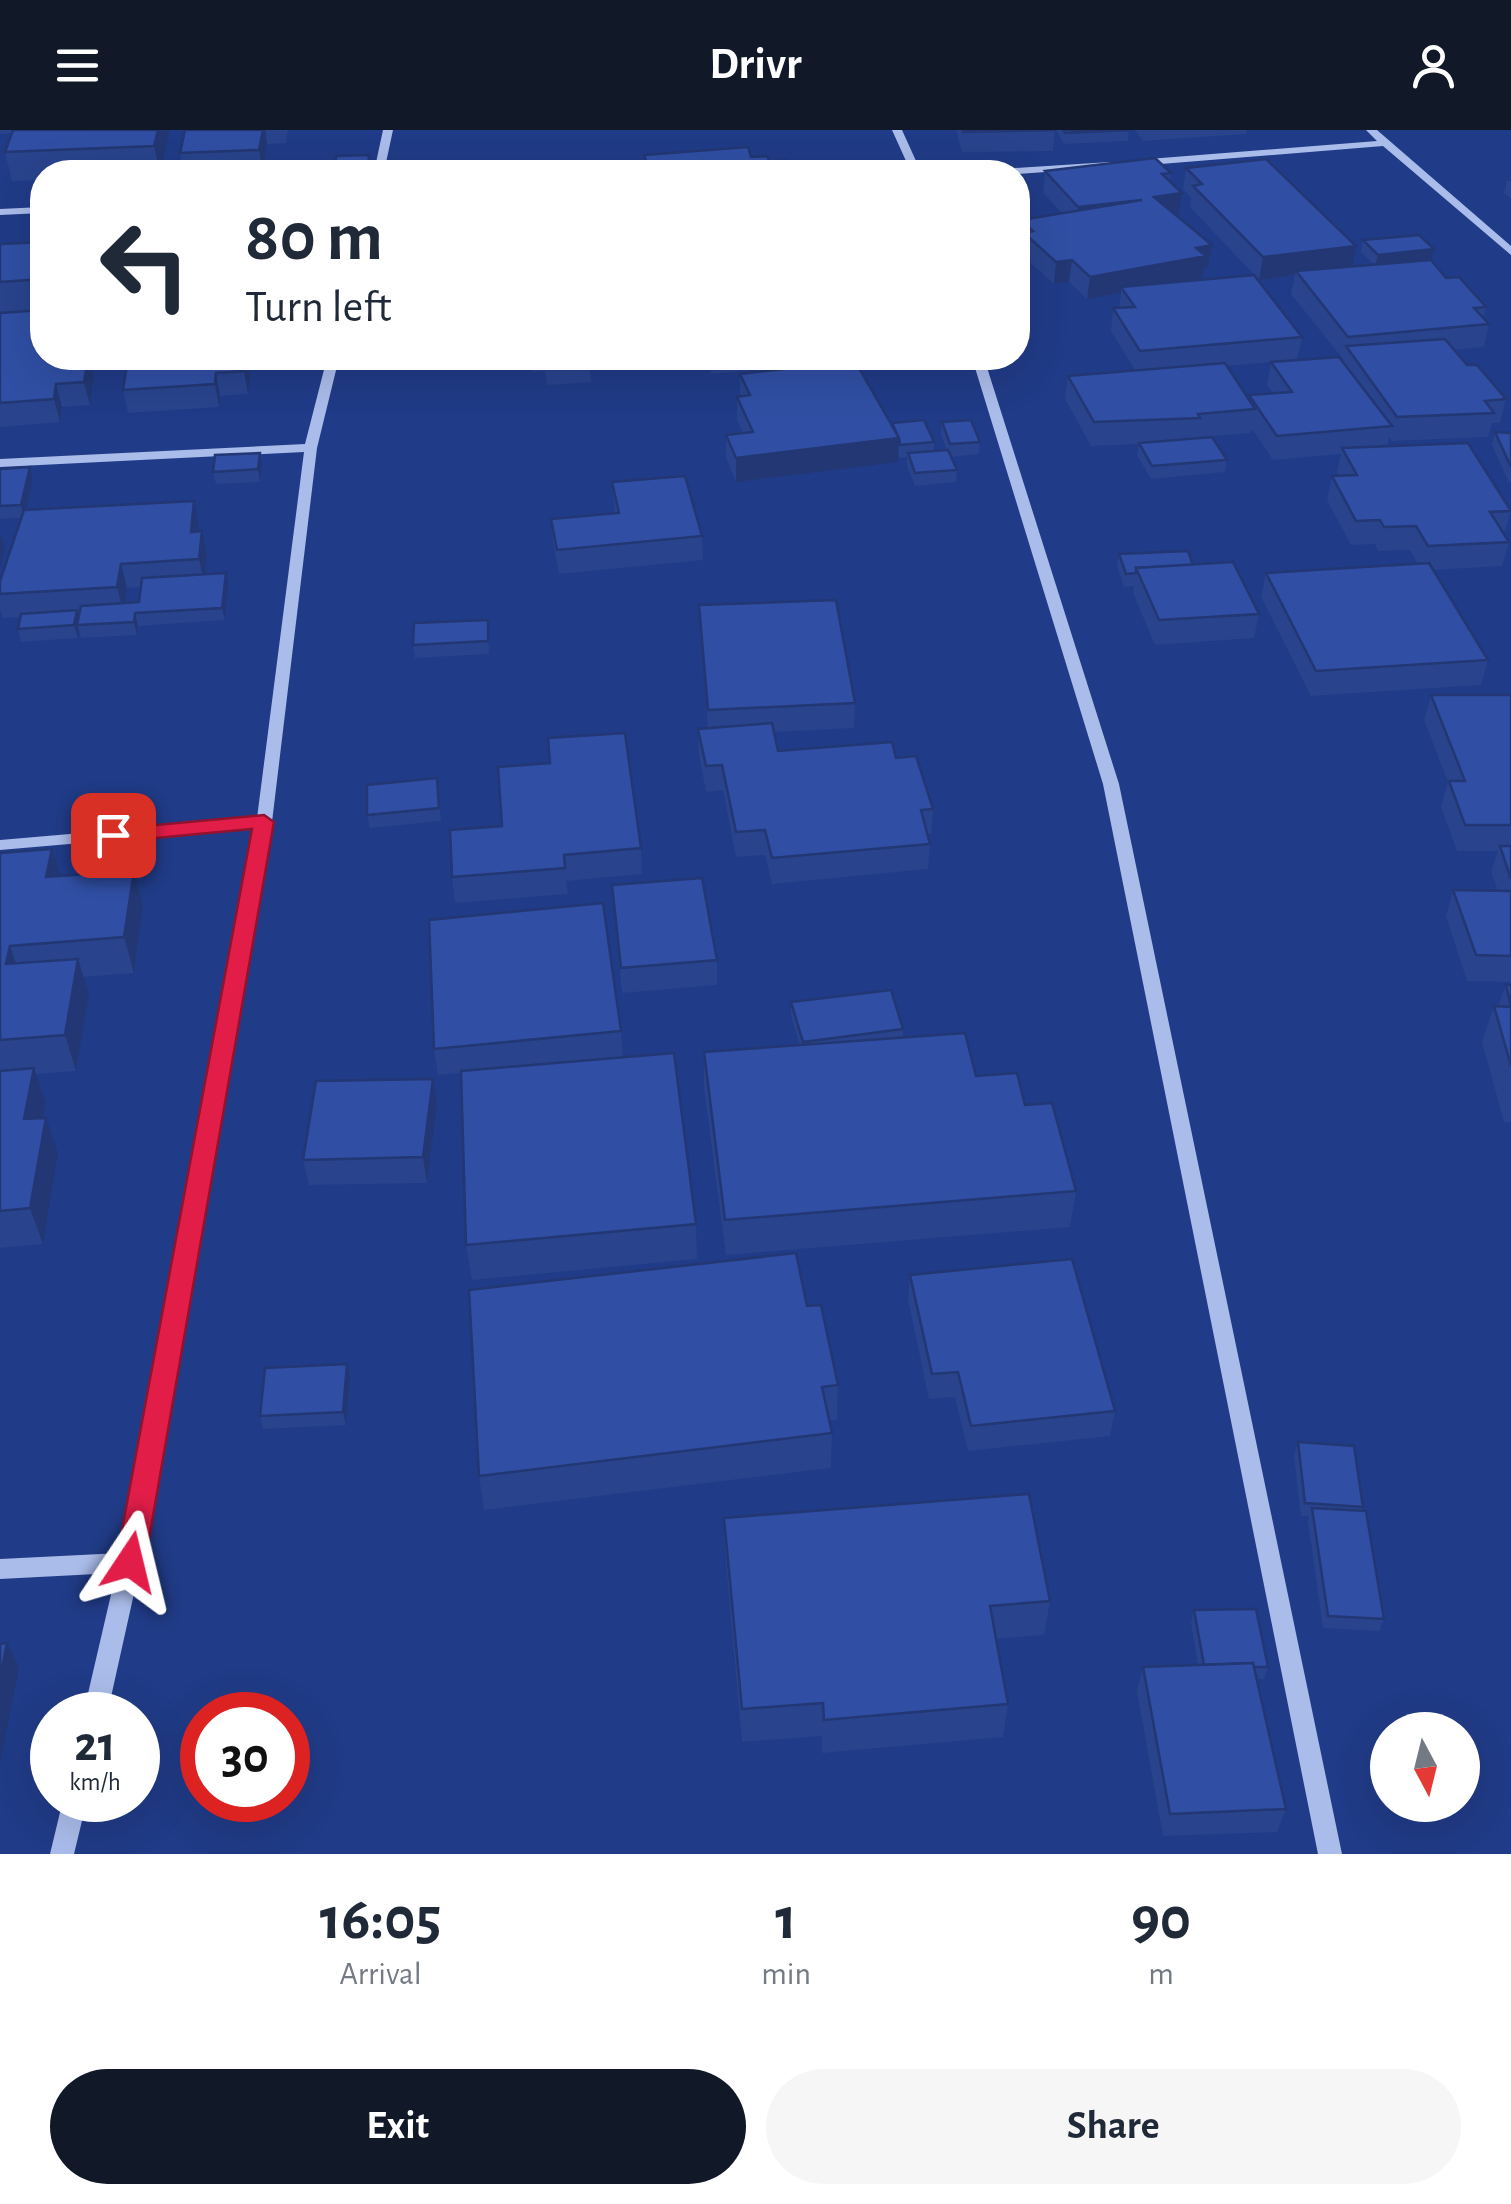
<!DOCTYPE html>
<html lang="en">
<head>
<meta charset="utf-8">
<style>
  :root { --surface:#fff; --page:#f6f6f7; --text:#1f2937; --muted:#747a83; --accent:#111827 }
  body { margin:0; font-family:"Alegreya Sans",sans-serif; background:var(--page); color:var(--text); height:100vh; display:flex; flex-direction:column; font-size:38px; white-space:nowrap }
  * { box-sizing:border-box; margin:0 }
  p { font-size:32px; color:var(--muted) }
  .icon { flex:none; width:55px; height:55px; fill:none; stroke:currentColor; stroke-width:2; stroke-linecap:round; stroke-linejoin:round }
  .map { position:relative; height:1724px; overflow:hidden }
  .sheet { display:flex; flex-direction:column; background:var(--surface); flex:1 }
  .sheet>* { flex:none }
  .banner { position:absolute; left:30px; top:30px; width:1000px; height:210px; border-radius:40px; box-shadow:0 10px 40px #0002; background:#fff; color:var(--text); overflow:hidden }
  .needle { width:65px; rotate:173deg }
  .controls { position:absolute; left:1370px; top:1582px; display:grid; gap:20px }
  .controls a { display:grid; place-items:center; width:110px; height:110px; border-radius:50%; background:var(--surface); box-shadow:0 10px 40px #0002; font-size:50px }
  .speed { position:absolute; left:30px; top:1562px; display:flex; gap:20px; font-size:50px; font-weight:700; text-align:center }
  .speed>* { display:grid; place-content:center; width:130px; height:130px; border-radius:50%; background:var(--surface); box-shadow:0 10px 40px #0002; line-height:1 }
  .speed small { font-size:25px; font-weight:400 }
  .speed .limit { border:15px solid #d22; background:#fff; color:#111 }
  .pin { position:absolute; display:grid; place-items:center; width:85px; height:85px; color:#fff; margin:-42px; border-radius:20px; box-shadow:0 5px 15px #0006 }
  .me { position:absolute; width:110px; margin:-55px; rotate:10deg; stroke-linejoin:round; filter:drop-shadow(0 0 8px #0008) }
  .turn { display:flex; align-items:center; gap:35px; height:210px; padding:0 50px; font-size:45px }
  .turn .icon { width:130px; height:130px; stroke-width:2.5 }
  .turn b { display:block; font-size:70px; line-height:85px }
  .eta { display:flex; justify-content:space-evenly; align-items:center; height:170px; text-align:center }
  .eta b { font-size:60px; font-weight:600; line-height:70px }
  .button { display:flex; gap:20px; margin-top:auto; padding:20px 50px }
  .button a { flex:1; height:115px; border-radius:60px; background:var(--accent); color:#fff; font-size:40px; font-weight:600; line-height:115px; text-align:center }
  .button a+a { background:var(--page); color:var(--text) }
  header { display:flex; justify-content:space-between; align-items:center; height:130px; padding:0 50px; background:var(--accent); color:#fff; font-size:45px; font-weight:600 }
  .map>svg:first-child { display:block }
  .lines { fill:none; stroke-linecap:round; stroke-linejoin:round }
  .minor { fill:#aabcea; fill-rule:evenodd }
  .wall { fill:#29448d; fill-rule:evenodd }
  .shaded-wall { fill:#223773 }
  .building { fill:#304fa4; stroke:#223773; stroke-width:2.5 }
  .route { fill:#e11d48; stroke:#92132f; stroke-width:2.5 }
</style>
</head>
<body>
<header><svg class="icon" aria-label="menu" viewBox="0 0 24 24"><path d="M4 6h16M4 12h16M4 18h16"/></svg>Drivr<svg class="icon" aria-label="person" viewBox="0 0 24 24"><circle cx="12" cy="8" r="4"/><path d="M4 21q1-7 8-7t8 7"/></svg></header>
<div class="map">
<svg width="1511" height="1724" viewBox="0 0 1511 1724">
  <rect width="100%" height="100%" fill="#203b87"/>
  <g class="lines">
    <g class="minor">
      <polygon points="383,0 393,0 384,42 374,42"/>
      <polygon points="892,0 902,0 921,42 911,42"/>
      <polygon points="1366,0 1377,0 1511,116 1511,125 1383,16 1136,36 1131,33 1136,30 1377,11"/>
      <polygon points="1110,32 1115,35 1114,37 1018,44 993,42 998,39"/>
      <polygon points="42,77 42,83 0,85 0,79"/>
      <polygon points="327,228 339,228 317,318 272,692 141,1432 107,1585 83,1585 116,1443 0,1449 0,1429 121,1423 255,698 0,720 0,710 257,688 304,322 0,337 0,329 305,314"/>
      <polygon points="972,228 984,228 1119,654 1342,1724 1318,1724 1103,654"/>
      <polygon points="63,1670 87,1670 74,1724 50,1724"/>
    </g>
  </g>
  <g class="wall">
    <polygon points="0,0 170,0 160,42 42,42 42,50 12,51 5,22 11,3 0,4"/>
    <polygon points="185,0 288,0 286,13 267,14 263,41 183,42 180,23"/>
    <polygon points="956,0 1055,0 1053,21 962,22"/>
    <polygon points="1056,0 1129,0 1128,11 1064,14"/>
    <polygon points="1135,0 1247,0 1246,4 1143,11"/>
    <polygon points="369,25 370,42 336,42 336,26"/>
    <polygon points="644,25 751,27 770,32 792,42 645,42"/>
    <polygon points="1186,38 1352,137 1374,135 1361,122 1363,110 1431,131 1446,148 1486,177 1483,188 1489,194 1484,217 1454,220 1467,235 1506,269 1500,293 1492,293 1488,307 1392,311 1389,307 1387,317 1511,381 1504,404 1509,412 1502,436 1433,440 1488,530 1481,555 1311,566 1261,467 1266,443 1418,434 1410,420 1378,421 1375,414 1351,415 1327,370 1332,346 1339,346 1337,342 1341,324 1273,330 1252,299 1251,303 1197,307 1227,330 1225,342 1151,349 1137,325 1139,314 1091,316 1065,269 1068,246 1135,240 1111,201 1113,178 1119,178 1121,163 1087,169 1069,152 1054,154 1022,125 1023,116 1019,112 1021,90 1062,83 1043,63 1045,41 1171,43 1170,52 1182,63 1179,84 1176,85 1212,115 1208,137 1204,138 1202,148 1184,151 1302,207 1297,230 1226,236 1248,269 1249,265 1273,263 1267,255 1271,232 1343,231 1343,229 1291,164 1295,145 1259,150 1190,77 1191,68 1183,59"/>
    <polygon points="1507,51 1511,51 1511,69 1504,63"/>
    <polygon points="42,112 42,228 94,247 90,275 62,277 60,292 0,297 0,114"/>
    <polygon points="128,228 250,228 248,264 220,266 219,277 128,283 123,260"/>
    <polygon points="531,228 647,228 647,236 590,240 591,252 547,255 545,241 533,242"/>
    <polygon points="705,228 881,228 712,244"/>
    <polygon points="740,244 892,295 934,312 934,321 947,320 941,305 942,292 980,312 979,324 951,327 957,340 956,352 915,356 907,336 907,327 900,328 898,325 898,332 736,352 726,328 726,305 743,303 737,290 737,267 740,266"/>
    <polygon points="1495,302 1511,303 1511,353 1509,353 1492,315"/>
    <polygon points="262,335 260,352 216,354 213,342"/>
    <path d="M30,337l3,13 -7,29 173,16 -1,6 9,24 -2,19 23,12 -3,34 -87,6 -1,9 -56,3 -2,-8 -1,8 -57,4 -3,-13 2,-12 -17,1 -3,-9v-28l21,-63 -21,1v-50zM141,457l-2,15 -15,1 3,-15z"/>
    <polygon points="612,352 702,406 703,430 559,444 553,413 551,389 615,384"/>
    <polygon points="1119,424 1193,435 1259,484 1254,508 1155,515 1133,463 1134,456 1124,457 1117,436"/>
    <polygon points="699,475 855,573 854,598 774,602 778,621 896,628 933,679 931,704 928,704 930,714 928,739 772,754 765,725 736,727 723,660 706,662 699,624 698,599 708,599"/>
    <polygon points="488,490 489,524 415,528 413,515"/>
    <polygon points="1431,565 1511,565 1511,852 1467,851 1446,786 1453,760 1498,761 1491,742 1498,721 1457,721 1441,677 1448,652 1424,590"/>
    <polygon points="437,648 441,691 370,698 367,685"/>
    <polygon points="450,700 641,718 642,744 566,751 568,764 455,773 452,747"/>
    <polygon points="52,719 60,746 143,776 134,843 83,847 89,864 76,941 36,944 46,973 44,988 58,1024 43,1114 0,1118 0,723"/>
    <polygon points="612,755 717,830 717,855 622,863"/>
    <polygon points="1506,855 1511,855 1511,992 1504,992 1482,912 1494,876 1498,876"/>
    <polygon points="791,872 903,899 903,908 976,946 1025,975 1076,1061 1070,1097 726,1125 704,958 704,922 800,915 791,886"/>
    <polygon points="621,901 623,927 696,1094 697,1129 472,1150 466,1115 461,943 438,945 434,919"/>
    <polygon points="437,975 427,1053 309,1055 303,1030"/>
    <polygon points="910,1145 1115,1281 1110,1306 968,1321 955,1267 929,1269 908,1170"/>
    <polygon points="807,1176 838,1255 837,1290 830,1290 832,1303 831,1338 484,1380 479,1346"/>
    <polygon points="350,1247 346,1295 263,1299 260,1286"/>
    <polygon points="1298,1312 1363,1377 1362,1381 1384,1489 1379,1501 1323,1498 1308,1391 1309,1386 1301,1386 1294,1325"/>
    <polygon points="724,1388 1050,1471 1044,1505 996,1509 1008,1574 1003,1607 822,1623 822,1606 742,1612 725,1422"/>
    <polygon points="1194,1480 1268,1537 1264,1549 1256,1549 1286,1679 1277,1702 1163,1706 1137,1561 1143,1537 1198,1535 1191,1493"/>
  </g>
  <g class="shaded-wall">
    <polygon points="158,0 170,0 160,42 154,16"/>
    <polygon points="263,0 265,0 267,14 263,41 259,20"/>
    <polygon points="1182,63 1179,84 1151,88 1154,67"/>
    <polygon points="1142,70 1076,98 1078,77"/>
    <polygon points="1212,115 1208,137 1204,138 1202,148 1125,162 1121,157 1121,163 1087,169 1090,147"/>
    <polygon points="1356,116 1352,138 1296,141 1295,145 1259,150 1263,127"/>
    <polygon points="1434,119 1431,131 1375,136 1378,125"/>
    <polygon points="1072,130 1069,152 1054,154 1056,132"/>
    <polygon points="88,228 94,247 90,275 84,252"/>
    <polygon points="245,228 250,228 251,233 248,264 244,241"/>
    <polygon points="216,243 220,266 219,277 215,254"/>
    <polygon points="56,254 62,277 60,292 54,269"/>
    <polygon points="899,308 898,332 736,352 736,328"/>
    <polygon points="260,323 262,335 260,352 258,339"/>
    <polygon points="30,337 33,350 24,388 21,375"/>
    <polygon points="194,371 199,395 196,426 191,402"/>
    <polygon points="202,401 207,425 204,453 199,429"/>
    <polygon points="1,405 5,418 0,438 0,410"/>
    <polygon points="121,434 127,458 123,481 117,457"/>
    <polygon points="226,443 228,456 225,490 222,478"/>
    <polygon points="77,480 80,493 77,495 79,500 78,508 74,495"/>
    <polygon points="135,483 138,496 137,505 134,492"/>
    <polygon points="52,719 63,755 46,747"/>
    <polygon points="134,741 143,776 134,843 124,807"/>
    <polygon points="10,816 22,851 6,834"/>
    <polygon points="78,829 89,864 76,941 65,905"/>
    <polygon points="34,938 46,973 37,1024 24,989"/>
    <polygon points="433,949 437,975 427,1053 423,1027"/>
    <polygon points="46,988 58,1024 43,1114 30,1078"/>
    <polygon points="347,1234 350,1247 346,1295 343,1282"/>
    <polygon points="7,1513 19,1537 0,1633 0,1549"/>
  </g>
  <g class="building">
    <polygon points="13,0 158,0 154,16 5,22"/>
    <polygon points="185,0 263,0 259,20 180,23"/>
    <polygon points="963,0 1055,0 963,2"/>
    <polygon points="1063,0 1129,0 1065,3"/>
    <polygon points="748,17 751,27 767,26 770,32 787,30 792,42 650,42 644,25"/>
    <polygon points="369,25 368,39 336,40 336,26"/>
    <polygon points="1155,28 1171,43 1162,44 1182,63 1154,67 1212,115 1196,118 1206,126 1090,147 1072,130 1056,132 1024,103 1033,101 1021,90 1142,70 1078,77 1045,41"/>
    <polygon points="1266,29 1356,116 1263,127 1193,56 1202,54 1186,38"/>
    <polygon points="1419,105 1434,119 1378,125 1363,110"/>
    <polygon points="42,112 42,149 0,152 0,114"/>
    <polygon points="1431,130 1446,148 1459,147 1486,177 1474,178 1489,194 1348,207 1296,141"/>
    <polygon points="1254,145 1302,207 1140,221 1113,178 1135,177 1121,157"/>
    <polygon points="42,180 42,228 88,228 84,252 56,254 54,269 0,273 0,183"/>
    <polygon points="1445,209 1467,235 1477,235 1506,269 1485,271 1494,283 1397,287 1346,216"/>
    <polygon points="1339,227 1392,296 1277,306 1249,265 1292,262 1271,232"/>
    <polygon points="128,228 245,228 244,241 216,243 215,254 123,260"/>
    <polygon points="545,228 589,228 590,229 545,232"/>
    <polygon points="855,231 899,308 736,328 726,305 753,302 737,267 750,265 740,244"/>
    <polygon points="1225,233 1255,279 1198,284 1200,288 1094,292 1068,246"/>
    <polygon points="924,290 934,312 900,315 899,308 892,293"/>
    <polygon points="971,290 980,312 950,314 942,292"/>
    <polygon points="1495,302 1511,303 1511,337"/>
    <polygon points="1212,307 1227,330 1152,336 1139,313"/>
    <polygon points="1468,313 1511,381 1490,382 1509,412 1428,416 1416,396 1384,397 1380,390 1356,391 1332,346 1357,345 1342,318"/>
    <polygon points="948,320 957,340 915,343 908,323"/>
    <polygon points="260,323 258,339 213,342 215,325"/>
    <polygon points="30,337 21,375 0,376 0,339"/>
    <polygon points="685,346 702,406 557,420 551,389 619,383 612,352"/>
    <polygon points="194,371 191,402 202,401 199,429 121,434 117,457 0,464 0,451 24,380"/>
    <polygon points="1188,421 1193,435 1136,438 1136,443 1126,444 1119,424"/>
    <polygon points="1233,432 1259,484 1159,490 1136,438"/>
    <polygon points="1429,433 1488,530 1316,541 1266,443"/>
    <polygon points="226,443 222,478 135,483 134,492 77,495 81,476 139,472 142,448"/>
    <polygon points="836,470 855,573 708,580 699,475"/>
    <polygon points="77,480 74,495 18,499 21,484"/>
    <polygon points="488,490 488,511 413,515 414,493"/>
    <polygon points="1431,565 1511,565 1511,695 1465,695 1449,651 1465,651"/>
    <polygon points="772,593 778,621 892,612 896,628 916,626 933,679 921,680 930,714 772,728 765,700 736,702 722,635 706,636 698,599"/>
    <polygon points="625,603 641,718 564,725 565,738 452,747 450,700 502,696 498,637 550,633 548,608"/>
    <polygon points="437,648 439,678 367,685 367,655"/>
    <polygon points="1500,716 1511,716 1511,749"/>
    <polygon points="52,719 46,747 134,741 124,807 10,816 6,834 78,829 65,905 0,910 0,723"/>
    <polygon points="702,748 717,830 621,838 612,755"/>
    <polygon points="1453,760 1511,761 1511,826 1476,825"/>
    <polygon points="603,773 621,901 434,919 429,790"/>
    <polygon points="1506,855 1511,855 1511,936 1494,876 1511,877"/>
    <polygon points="891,860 903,899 803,912 791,872"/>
    <polygon points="965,903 976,946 1017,943 1025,975 1052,973 1076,1061 725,1090 704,922"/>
    <polygon points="674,923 696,1094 466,1115 461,941"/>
    <polygon points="34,938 24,989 46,988 30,1078 0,1081 0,941"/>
    <polygon points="433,949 423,1027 303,1030 316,951"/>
    <polygon points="796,1123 807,1176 821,1175 838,1255 822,1257 832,1303 479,1346 469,1160"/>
    <polygon points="1072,1129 1115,1281 971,1296 958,1242 932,1244 910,1145"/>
    <polygon points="347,1234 343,1282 260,1286 265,1238"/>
    <polygon points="1298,1312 1354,1316 1363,1377 1305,1373"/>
    <polygon points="1029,1364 1050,1471 990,1476 1008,1574 824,1590 823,1573 742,1579 724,1388"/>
    <polygon points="1312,1378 1366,1381 1384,1489 1328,1486"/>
    <polygon points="1256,1479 1268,1537 1253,1537 1253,1533 1204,1535 1194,1480"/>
    <polygon points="7,1513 0,1549 0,1514"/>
    <polygon points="1253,1533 1286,1679 1170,1684 1143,1537"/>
  </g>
  <polygon class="route" points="264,685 274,692 145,1432 141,1441 130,1445 120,1441 116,1432 252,699 113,712 102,705 113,699"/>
</svg>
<div class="controls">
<a><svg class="needle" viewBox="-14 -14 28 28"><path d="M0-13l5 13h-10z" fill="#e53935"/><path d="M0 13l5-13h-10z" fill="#747a83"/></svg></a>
</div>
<div class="speed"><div>21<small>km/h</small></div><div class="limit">30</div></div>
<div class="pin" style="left:113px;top:705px;background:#d93025"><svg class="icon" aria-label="arrive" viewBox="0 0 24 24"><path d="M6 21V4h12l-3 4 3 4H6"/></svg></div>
<svg class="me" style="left:130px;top:1432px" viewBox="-20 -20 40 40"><path d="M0-17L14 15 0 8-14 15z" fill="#e11d48" stroke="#fff" stroke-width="4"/></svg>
<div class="banner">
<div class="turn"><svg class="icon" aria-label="left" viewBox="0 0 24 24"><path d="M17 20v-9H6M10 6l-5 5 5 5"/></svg><div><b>80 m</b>Turn left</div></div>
</div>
</div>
<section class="sheet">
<div class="eta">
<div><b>16:05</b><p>Arrival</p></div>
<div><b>1</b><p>min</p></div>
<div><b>90</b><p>m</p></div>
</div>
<div class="button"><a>Exit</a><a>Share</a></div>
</section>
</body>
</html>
